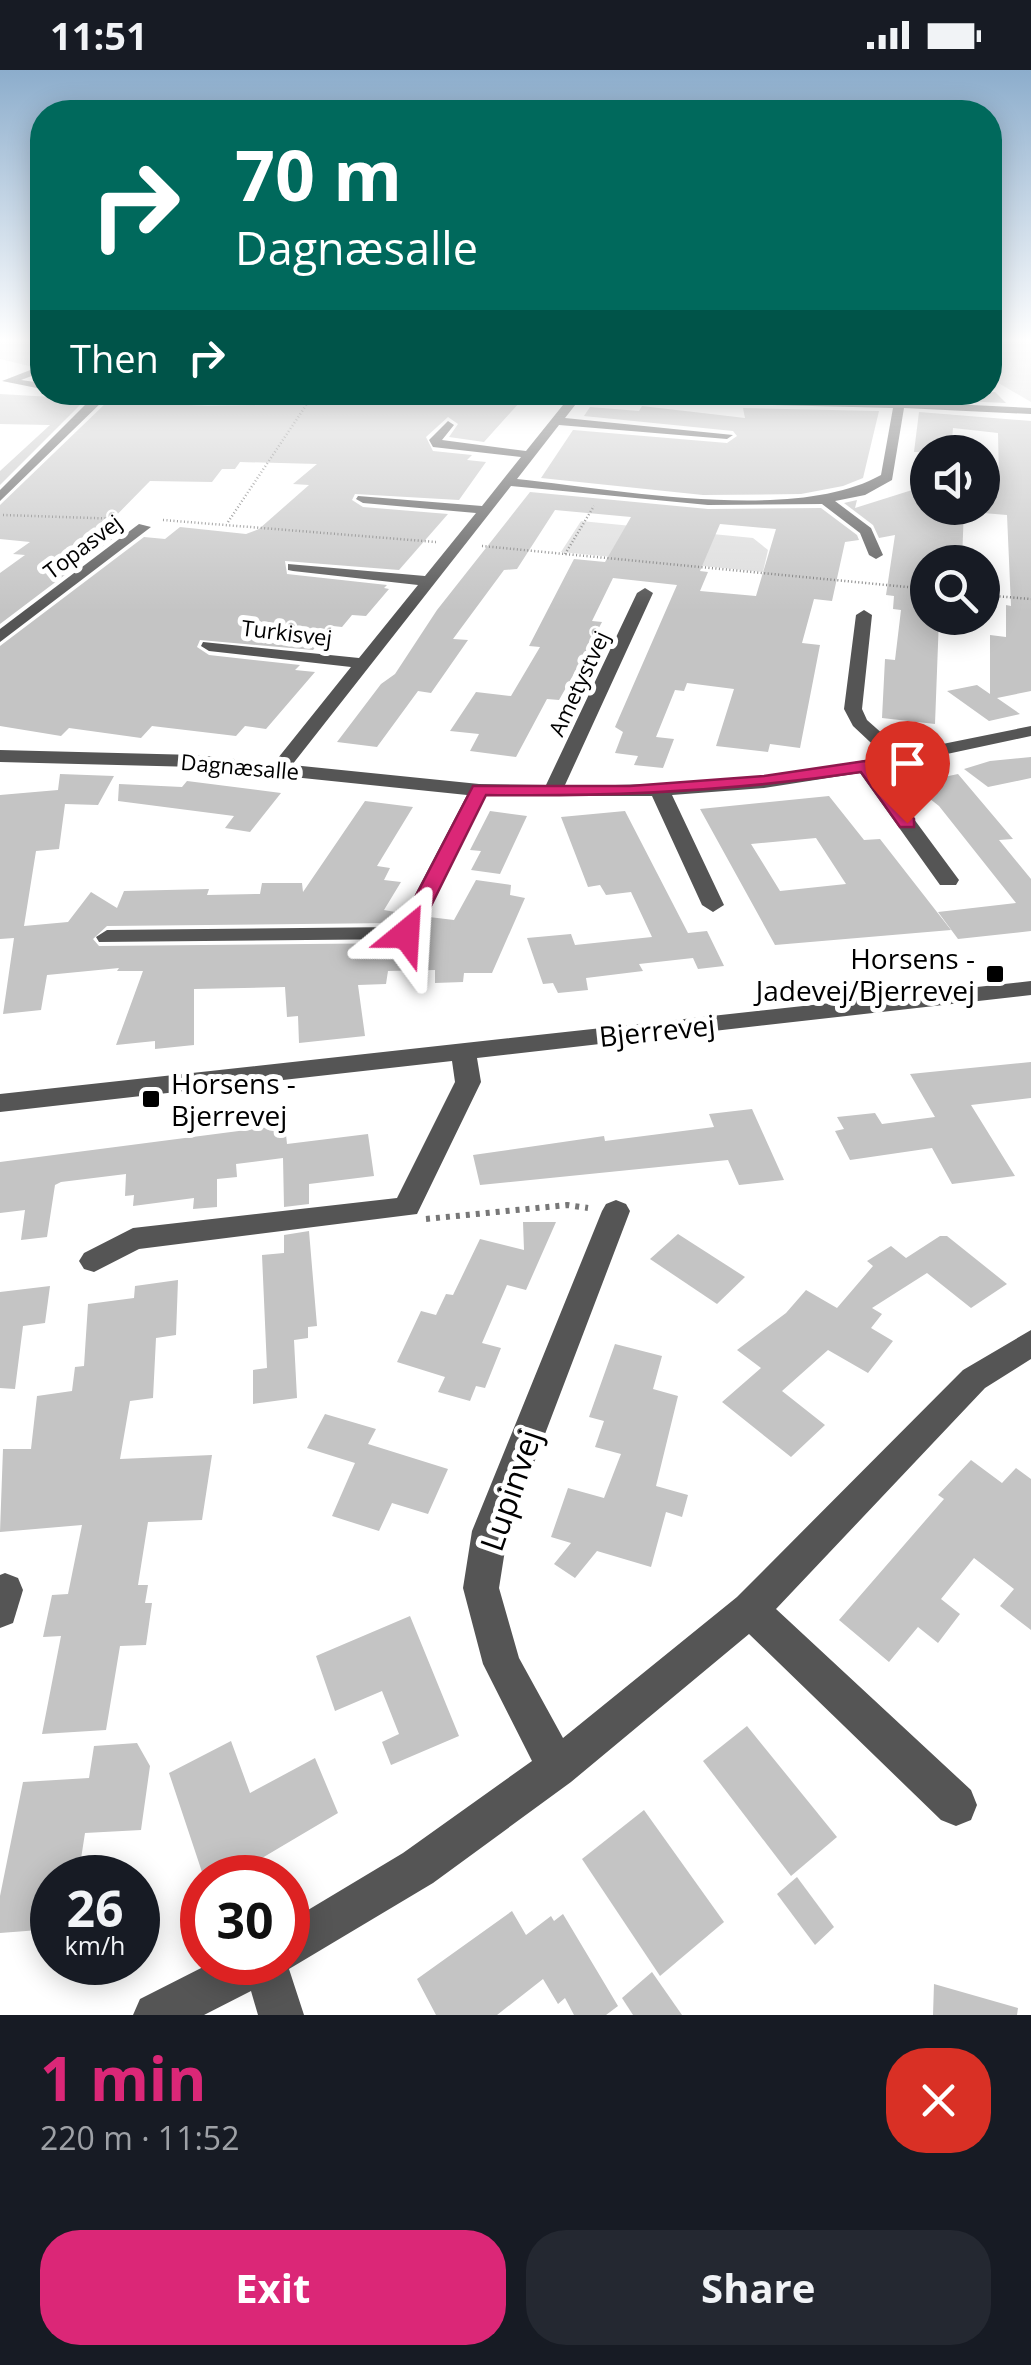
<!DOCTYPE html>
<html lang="en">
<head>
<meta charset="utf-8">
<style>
  :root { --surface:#171b24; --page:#242831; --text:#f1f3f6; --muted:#9ea1a6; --accent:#db2777 }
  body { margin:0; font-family:"Open Sans",sans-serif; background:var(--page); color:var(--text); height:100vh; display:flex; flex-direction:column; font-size:38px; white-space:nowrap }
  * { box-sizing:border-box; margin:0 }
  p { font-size:32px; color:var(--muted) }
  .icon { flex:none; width:55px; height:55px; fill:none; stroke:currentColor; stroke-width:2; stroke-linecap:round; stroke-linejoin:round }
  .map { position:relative; height:1945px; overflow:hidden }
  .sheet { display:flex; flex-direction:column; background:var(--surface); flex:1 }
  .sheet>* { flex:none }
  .hud { position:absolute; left:30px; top:30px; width:972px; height:305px; border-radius:40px; box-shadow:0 5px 25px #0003; background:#00695c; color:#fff; overflow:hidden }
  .controls { position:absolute; left:910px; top:365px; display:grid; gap:20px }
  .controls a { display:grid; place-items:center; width:90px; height:90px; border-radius:50%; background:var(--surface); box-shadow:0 5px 25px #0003; font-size:50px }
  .speed { position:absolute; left:30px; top:1785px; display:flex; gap:20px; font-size:50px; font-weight:700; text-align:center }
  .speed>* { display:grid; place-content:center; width:130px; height:130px; border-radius:50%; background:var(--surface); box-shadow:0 5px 25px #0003; line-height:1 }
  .speed small { font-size:25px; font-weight:400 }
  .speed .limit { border:15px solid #d22; background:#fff; color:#111 }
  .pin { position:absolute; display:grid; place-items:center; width:85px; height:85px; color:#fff; margin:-102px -42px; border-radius:50% 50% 50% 0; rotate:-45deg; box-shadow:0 0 10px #0007 }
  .pin .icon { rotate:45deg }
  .me { position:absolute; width:110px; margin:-55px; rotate:27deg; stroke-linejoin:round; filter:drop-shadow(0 0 8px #0008) }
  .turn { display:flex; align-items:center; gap:35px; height:210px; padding:0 40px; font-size:45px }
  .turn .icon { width:130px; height:130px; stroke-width:2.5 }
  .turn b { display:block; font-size:70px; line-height:85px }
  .then { display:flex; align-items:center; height:95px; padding:0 40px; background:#0003; gap:20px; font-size:38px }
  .round { display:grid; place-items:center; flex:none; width:105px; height:105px; border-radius:40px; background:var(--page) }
  .summary { display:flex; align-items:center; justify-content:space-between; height:170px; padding:0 40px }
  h1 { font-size:60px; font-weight:700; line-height:75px; color:var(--accent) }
  .button { display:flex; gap:20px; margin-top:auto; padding:20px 40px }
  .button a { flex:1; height:115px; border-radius:40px; background:var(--accent); color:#fff; font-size:40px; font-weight:700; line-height:115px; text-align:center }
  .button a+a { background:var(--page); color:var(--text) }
  .status { display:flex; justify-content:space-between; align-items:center; height:70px; padding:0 50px; background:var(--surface); direction:ltr }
  .status svg { height:28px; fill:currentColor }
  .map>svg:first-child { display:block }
  .green { fill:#dcdcdc }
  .building { fill:#c4c4c4; fill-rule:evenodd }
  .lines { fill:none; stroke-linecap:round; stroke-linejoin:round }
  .path-far1 { stroke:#777; stroke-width:2.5; stroke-dasharray:1 2.5; stroke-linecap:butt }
  .path { stroke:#777; stroke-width:6; stroke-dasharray:4 6; stroke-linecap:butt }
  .minor { fill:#555; fill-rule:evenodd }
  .route { fill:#db2777; stroke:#8e194d; stroke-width:2.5 }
  .poi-dot { fill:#000; stroke:#fff; stroke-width:4 }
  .labels { text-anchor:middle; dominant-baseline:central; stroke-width:10; stroke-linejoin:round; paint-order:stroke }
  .far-street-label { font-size:22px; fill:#000; stroke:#fff }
  .poi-label { font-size:28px; fill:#000; stroke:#fff; text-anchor:end }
  .street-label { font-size:28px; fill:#000; stroke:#fff }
  .near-street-label { font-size:32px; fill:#000; stroke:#fff }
</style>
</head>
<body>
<div class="status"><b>11:51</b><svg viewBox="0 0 49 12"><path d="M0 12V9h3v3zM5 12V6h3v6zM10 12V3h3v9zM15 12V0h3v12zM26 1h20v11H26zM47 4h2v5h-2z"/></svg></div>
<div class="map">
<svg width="1031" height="1945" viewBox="0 0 1031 1945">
  <rect width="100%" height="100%" fill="#fff"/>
  <g class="green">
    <polygon points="0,268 42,268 42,299 0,289"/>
    <polygon points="990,268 1031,268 1031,332 990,308"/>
    <polygon points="581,451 753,468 768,480 763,502 561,482"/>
  </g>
  <g class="building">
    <polygon points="932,322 995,322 1006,333 920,329 921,324"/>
    <polygon points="0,324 86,329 0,415 0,401 50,355 0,354"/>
    <polygon points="319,330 520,332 484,372 449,367 458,354 448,347 426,367 433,381 472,385 467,390 486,392 459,430 355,424 352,430 363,437 448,444 399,500 285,491 287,504 387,515 384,518 389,519 366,546 352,545 342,557 333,556 313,580 200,570 197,577 209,585 300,595 295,600 315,602 266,659 245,656 236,666 152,656 141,668 69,658 61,666 0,656 0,576 144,467 165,469 180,457 246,464 259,459 309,415 293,414 317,394 240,392 235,399 222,399 212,412 150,411 100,462 119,464 0,554 0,503 25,485 13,484 30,472 0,469 0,435 108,331 208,336 316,334"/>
    <polygon points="642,336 745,348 743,338 879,341 863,408 843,416 801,424 703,425 541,408 573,360 727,373 737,366 733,361 584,346 590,337 639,341"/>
    <polygon points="919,342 1031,351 1031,621 997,628 1020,644 989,651 947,621 977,615 990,624 990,565 1006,567 1006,535 1011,536 1007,445 983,443 982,428 982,407 999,408 998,363 953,358 951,382 914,382"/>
    <polygon points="928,415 928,438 964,438 962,490 928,490 928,548 939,548 935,654 882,648 885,589 895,590 901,540 893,539 894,526 886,525 895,465 879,468 873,455 844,433 857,430 855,438"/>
    <path d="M530,422l178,17 113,-1 36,27 2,5 -14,2 -13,59 -18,-2 -12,44 18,2 -20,103 -30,-4 -2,8 -52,-6 18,-57 -47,-6 -3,8 -9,-1 -19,47 18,2 -11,29 -29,-3 4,-9 -23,-3 8,-21 -8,-5 62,-142 -64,-7 -21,43 10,1 -18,34 -25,44 -12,-1 -31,58 -46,-6 9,-17 -29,-3 26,-39 35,4 29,-49 -11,-1 45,-87 31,3 26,-45 -76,-7 -38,59 -13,1 -51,69 15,1 -37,53 -13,-2 -41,56 -40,-5 44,-58 14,-10 42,-64zM720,454l56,5 -20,67 -56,-5 8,-19 -8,-1z"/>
    <polygon points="1031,687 1031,708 988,717 964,699 990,691"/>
    <polygon points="60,704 114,706 98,735 65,734 59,779 36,781 24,856 68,852 91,822 117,838 124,821 209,819 207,825 260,824 262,813 302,813 303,822 365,731 413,737 377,796 390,798 384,810 401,812 384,840 401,843 396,853 107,856 93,869 99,876 414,873 429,847 454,850 476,810 511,815 510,825 525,828 492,903 464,903 463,912 435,913 435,900 388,901 386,914 358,915 365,966 299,973 298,946 287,947 285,917 194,919 194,975 155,979 155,971 116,975 143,901 117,901 119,898 47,905 41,940 3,944 14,868 0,869 0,725 58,720"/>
    <polygon points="958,704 1013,769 999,770 1031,809 1031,861 958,869 938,842 1016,833 939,736 911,714"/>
    <polygon points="187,711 281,723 250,762 225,758 234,746 118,731 119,714 182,717"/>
    <path d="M829,726l35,44 16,-1 71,91 -176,15 -75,-136zM816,768l30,46 -66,7 -29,-47z"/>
    <polygon points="490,741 527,746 500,804 471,800 481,781 470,780"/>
    <polygon points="625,741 688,863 707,861 724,896 698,899 693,888 639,894 643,901 586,908 588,920 558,923 553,913 543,914 527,868 571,864 575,875 652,867 631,822 606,825 600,815 588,817 561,747"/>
    <polygon points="1031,992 1031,1028 971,1035 1015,1106 952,1114 932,1078 850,1090 835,1061 844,1059 837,1047 875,1043 882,1054 935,1047 910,1004"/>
    <polygon points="752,1039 784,1110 739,1115 728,1090 480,1115 473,1085 604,1066 605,1071 714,1057 709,1044"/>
    <polygon points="285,1055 287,1074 368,1064 374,1106 309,1114 309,1134 284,1137 283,1088 236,1094 237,1107 217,1109 217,1137 193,1139 194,1128 133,1136 134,1125 125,1126 126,1104 61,1112 55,1115 47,1167 21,1170 25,1140 0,1143 0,1092"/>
    <polygon points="523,1152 556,1152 526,1220 507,1215 482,1273 501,1278 485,1318 476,1316 470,1331 438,1322 445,1307 397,1292 421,1241 436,1245 446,1224 453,1225 480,1169 524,1180"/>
    <polygon points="309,1161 317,1256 308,1257 308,1268 294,1270 297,1328 253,1334 253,1300 267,1298 262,1185 284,1183 284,1165"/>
    <polygon points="678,1164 745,1207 717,1234 650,1189"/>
    <polygon points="940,1166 947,1166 1007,1214 971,1238 927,1203 872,1238 882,1244 871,1258 893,1271 868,1303 828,1280 782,1321 825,1355 791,1387 722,1332 761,1298 737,1280 786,1243 806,1220 837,1238 873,1196 867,1191 891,1176 906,1188"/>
    <polygon points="178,1210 176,1265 156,1268 153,1328 130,1331 120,1389 212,1385 202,1450 148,1452 138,1515 148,1515 145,1533 152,1533 146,1575 120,1576 106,1660 42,1664 61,1566 43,1567 52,1525 68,1524 82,1455 0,1462 3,1379 31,1379 37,1326 72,1321 75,1297 84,1296 88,1234 134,1228 135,1216"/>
    <polygon points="50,1216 45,1253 23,1256 15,1319 0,1318 0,1222"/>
    <polygon points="615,1274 662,1286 653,1319 678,1326 656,1416 688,1425 682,1447 666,1442 651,1497 597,1481 575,1508 554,1494 571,1473 551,1467 568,1418 604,1428 621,1384 595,1377 604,1351 589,1347"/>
    <polygon points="325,1344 376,1359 368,1374 448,1399 428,1444 392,1433 379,1461 332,1446 355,1393 307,1378"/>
    <polygon points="971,1390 1002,1413 1016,1398 1031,1409 1031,1560 1000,1536 1014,1519 974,1488 941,1529 960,1544 938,1573 918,1557 889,1592 839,1550 944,1429 938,1425"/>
    <polygon points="410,1546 459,1666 391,1695 382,1672 399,1664 382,1621 335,1641 316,1586"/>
    <polygon points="747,1656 837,1767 791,1806 703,1691"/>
    <polygon points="231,1671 250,1723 315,1688 338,1743 228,1808 204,1808 169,1703"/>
    <polygon points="137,1673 150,1696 141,1760 85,1763 78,1808 52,1808 52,1859 0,1863 0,1826 23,1712 89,1708 94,1676"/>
    <polygon points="644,1740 724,1852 660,1906 582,1789"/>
    <polygon points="797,1807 834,1857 815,1875 777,1824"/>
    <polygon points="512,1841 526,1865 551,1846 554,1851 563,1844 618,1936 606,1945 574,1945 565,1928 558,1934 543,1909 497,1945 436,1945 417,1909"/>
    <polygon points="652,1902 682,1945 633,1945 622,1928"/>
    <polygon points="934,1914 1018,1938 1017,1945 933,1945"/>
  </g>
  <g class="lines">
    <g class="path-far1">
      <polyline points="3,445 122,449"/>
      <polyline points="163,450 436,472"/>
      <polyline points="228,452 315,322"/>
      <polyline points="482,476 928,519"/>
      <polyline points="565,484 594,436"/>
      <polyline points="982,525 1031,529"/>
    </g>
    <polyline class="path" points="426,1149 567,1135 588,1138"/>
    <g class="minor">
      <polygon points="33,299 37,304 21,310 42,313 42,319 2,311"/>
      <polygon points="98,322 187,322 176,332 107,327 0,431 0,420"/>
      <path d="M334,322l493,6 204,10v6l-127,-6 -12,72 -27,15 -30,6 36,27 12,27 -7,4 -7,-4 -9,-22 -38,-29 -114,1 -197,-19 -219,279 187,19 67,1 91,-192 8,-5 8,5 -88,192c107,2 215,-7 320,-29l-32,-30 -9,-17 12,-94 8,-5 8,5 -10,94 5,11 36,32 128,-26v10l-154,33 82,111 -3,5h-16l-80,-112 -96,15 -92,7 52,110 -11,7 -11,-7 -50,-109h-166l-72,143 -315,3 -3,-5 11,-7 291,-3 69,-132 -271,-28 -196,-5v-12l196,5 78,8 77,-96 -142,-16 -8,-5 2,-4 156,16 59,-73 -125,-14 -5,-1v-6l137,12 51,-63 -113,-10 -7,-4 2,-3 124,10 39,-49 -88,-10 -4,-7 19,-19 6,4 -12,15 84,11 41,-51zM579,330l314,8 -12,67c-87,49 -266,14 -364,4l42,-54 168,14 6,-4 -168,-17z"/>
      <polygon points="139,454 151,457 0,572 0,559"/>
      <polygon points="1031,911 1031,925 477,988 481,1012 417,1144 139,1179 94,1202 84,1199 79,1191 84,1183 133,1158 397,1128 455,1012 452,991 0,1042 0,1024"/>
      <polygon points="616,1130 626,1134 630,1141 508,1461 499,1518 519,1588 563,1668 737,1527 963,1300 1031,1260 1031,1289 985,1318 776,1539 971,1720 977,1735 971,1750 956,1756 941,1750 749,1564 571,1712 433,1813 289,1899 304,1945 258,1945 251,1921 204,1945 133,1945 140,1929 213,1892 288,1892 288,1852 403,1783 532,1691 483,1594 463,1518 472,1461 602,1141 606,1134"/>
      <polygon points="5,1503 18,1508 23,1520 13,1553 0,1558 0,1505"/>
    </g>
  </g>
  <linearGradient id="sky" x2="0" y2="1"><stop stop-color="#8cadcc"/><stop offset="0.5" stop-color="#fff"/><stop offset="1" stop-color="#fff" stop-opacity="0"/></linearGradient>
  <rect width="1031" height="541" fill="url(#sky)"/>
  <path class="route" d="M865,691l6,2 43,56v8h-14l-39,-55c-126,19 -248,25 -375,23l-69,139 -11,6 -10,-6 77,-148h157l134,-10z"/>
  <g class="poi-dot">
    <rect x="985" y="894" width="20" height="20" rx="5"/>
    <rect x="141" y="1019" width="20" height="20" rx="5"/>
  </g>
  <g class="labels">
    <g class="far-street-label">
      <text transform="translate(82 476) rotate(-37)">Topasvej</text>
      <text transform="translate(287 562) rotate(7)">Turkisvej</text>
      <text transform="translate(578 613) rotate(-65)">Ametystvej</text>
      <text transform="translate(240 696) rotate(5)">Dagnæsalle</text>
    </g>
    <g class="poi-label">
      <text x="975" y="888">Horsens -<tspan x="975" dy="32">Jadevej/Bjerrevej</tspan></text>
      <text x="171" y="1013" text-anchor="start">Horsens -<tspan x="171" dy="32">Bjerrevej</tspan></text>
    </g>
    <g class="street-label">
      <text transform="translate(657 960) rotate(-6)">Bjerrevej</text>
    </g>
    <g class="near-street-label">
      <text transform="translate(510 1420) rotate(-71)">Lupinvej</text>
    </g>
  </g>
</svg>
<div class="controls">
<a><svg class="icon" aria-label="sound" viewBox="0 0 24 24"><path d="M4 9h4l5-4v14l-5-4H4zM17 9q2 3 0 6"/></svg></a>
<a><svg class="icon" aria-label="search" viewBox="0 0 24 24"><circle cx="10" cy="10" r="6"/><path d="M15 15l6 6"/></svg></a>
</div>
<div class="speed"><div>26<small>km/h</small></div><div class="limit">30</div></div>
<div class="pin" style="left:907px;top:753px;background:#d93025"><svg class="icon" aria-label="arrive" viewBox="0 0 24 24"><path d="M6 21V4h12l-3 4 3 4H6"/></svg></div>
<svg class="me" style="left:406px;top:864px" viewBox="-20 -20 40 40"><path d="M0-17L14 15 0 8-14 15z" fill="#db2777" stroke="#fff" stroke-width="4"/></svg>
<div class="hud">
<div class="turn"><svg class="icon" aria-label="right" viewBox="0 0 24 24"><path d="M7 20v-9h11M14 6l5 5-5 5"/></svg><div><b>70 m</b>Dagnæsalle</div></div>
<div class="then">Then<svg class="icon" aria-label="right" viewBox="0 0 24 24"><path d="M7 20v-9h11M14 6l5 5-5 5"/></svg></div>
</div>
</div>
<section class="sheet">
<div class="summary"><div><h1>1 min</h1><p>220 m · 11:52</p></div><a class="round" style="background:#d93025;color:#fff"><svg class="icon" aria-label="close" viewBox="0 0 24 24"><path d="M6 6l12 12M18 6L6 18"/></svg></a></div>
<div class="button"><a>Exit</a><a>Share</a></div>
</section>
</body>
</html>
